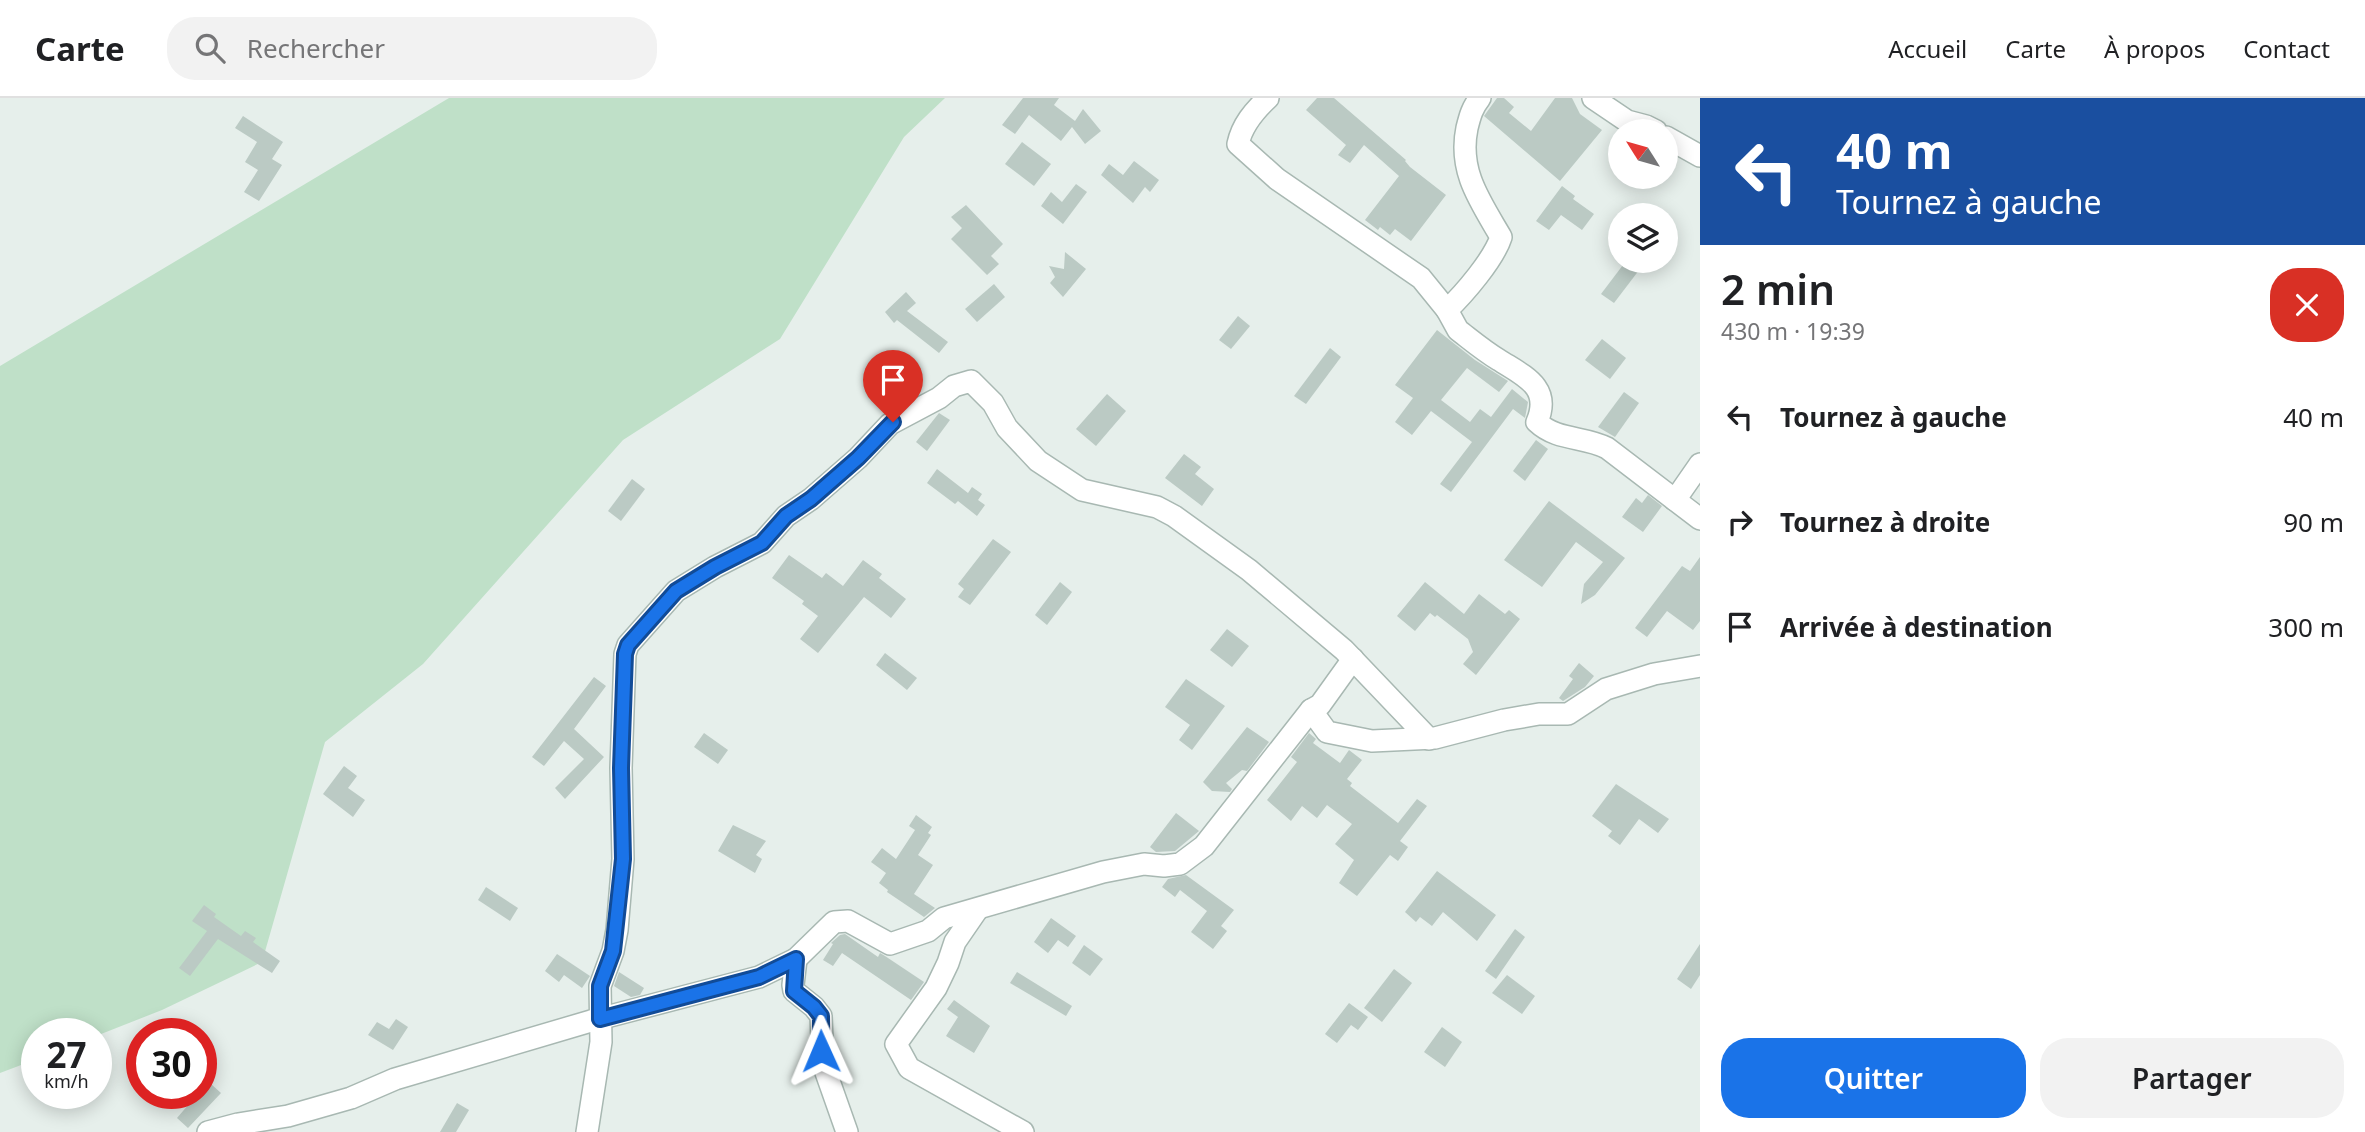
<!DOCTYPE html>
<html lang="fr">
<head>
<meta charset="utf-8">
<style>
  :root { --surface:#fff; --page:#f2f2f2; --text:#202124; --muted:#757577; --line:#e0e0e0; --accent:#1a73e8 }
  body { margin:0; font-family:"Noto Sans",sans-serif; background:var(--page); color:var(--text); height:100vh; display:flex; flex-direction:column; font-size:26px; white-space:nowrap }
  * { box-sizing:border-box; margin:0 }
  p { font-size:23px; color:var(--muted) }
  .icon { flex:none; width:38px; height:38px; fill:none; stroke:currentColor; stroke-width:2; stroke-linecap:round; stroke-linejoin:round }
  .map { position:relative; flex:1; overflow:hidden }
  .drawer { display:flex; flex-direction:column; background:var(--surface); width:665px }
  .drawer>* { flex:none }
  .hud { background:#1a4fa0; color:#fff; overflow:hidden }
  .needle { width:46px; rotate:307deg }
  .tools { position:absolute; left:1608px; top:21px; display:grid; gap:14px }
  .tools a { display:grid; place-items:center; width:70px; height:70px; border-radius:50%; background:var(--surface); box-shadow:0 4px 18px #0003; font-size:35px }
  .speed { position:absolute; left:21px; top:920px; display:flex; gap:14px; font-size:35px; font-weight:700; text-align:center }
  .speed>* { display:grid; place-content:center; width:91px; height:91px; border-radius:50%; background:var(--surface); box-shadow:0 4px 18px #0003; line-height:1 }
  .speed small { font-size:18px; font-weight:400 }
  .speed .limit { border:10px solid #d22; background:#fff; color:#111 }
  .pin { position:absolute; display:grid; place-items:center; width:60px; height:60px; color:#fff; margin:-72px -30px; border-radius:50% 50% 50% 0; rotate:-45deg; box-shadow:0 0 7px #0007 }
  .pin .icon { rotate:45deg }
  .me { position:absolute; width:77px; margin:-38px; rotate:359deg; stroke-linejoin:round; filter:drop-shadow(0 0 5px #0008) }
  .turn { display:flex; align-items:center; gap:24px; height:147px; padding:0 21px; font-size:32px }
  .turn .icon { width:91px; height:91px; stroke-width:2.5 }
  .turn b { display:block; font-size:49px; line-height:60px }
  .round { display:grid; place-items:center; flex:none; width:74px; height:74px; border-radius:28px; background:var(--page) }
  .headline { display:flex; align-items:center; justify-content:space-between; height:119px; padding:0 21px }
  h1 { font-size:42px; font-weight:600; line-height:52px }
  .primary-button { display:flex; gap:14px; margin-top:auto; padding:14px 21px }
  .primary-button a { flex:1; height:80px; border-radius:28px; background:var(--accent); color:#fff; font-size:28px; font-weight:600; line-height:80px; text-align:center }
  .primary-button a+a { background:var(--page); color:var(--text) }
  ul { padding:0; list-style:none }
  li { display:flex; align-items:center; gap:21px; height:105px; padding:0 21px }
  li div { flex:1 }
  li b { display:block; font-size:26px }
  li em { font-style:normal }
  header { display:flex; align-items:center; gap:42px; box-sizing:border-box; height:98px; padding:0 35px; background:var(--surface); border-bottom:2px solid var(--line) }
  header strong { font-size:33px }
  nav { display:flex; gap:38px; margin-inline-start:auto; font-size:24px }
  .search { width:490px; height:63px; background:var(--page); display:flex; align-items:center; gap:18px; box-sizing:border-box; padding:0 24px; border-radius:28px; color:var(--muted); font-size:26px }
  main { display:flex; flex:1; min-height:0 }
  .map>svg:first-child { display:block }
  .green { fill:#bfe0c8 }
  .building { fill:#bbcac4 }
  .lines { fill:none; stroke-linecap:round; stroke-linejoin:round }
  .minor-casing { stroke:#a8b8b2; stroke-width:24 }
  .minor { stroke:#fff; stroke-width:21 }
  .route-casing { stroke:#114b97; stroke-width:18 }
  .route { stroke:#1a73e8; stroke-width:12 }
</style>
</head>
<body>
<header>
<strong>Carte</strong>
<div class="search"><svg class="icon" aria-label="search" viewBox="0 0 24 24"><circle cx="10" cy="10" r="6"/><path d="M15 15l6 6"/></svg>Rechercher</div>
<nav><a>Accueil</a><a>Carte</a><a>À propos</a><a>Contact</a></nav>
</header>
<main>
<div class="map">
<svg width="1700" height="1034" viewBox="0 0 1700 1034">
  <rect width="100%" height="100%" fill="#e6efeb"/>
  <polygon class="green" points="449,0 945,0 904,39 780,241 623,342 423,566 325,644 262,864 162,912 96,938 37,936 37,961 0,975 0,268"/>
  <g class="building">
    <polygon points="1023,0 1059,0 1054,7 1075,23 1083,11 1101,33 1085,46 1072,29 1061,43 1029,17 1015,36 1002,27"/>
    <polygon points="1317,0 1334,0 1406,62 1405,63 1410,69 1446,97 1411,143 1395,131 1390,137 1380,129 1378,132 1365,122 1399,78 1364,47 1350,65 1338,57 1346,47 1306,12"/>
    <polygon points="1497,0 1504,0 1514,9 1509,15 1531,33 1555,0 1572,0 1580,16 1602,32 1560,83 1484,18"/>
    <polygon points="243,18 283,44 272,61 282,67 259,103 244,94 258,72 245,64 257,44 235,30"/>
    <polygon points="1022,44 1051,66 1034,88 1005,66"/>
    <polygon points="1134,63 1159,82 1150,94 1145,89 1133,105 1101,77 1109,66 1123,77"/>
    <polygon points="1076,86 1087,94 1063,126 1041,108 1051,94 1062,104"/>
    <polygon points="1562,88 1575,98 1573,101 1594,116 1582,132 1561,117 1549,132 1536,123"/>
    <polygon points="966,107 1003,146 991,158 999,166 987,177 951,141 962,130 951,119"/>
    <polygon points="1065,154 1086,171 1063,199 1050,185 1055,179 1049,168 1064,171"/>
    <polygon points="1626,163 1646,163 1614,205 1601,196"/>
    <polygon points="994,186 1005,199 977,224 965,211"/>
    <polygon points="906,194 916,205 907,213 948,244 939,255 897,222 894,225 885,214"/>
    <polygon points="1238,218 1250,228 1231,251 1219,242"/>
    <polygon points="1437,232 1475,262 1508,283 1499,294 1467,270 1441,302 1470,324 1480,311 1491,319 1512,291 1528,304 1525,320 1513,311 1451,394 1440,386 1472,344 1431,313 1412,337 1395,324 1413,300 1395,287"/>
    <polygon points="1602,241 1626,260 1610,281 1585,262"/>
    <polygon points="1330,250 1341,259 1306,306 1294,298"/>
    <polygon points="1624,294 1639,305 1615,339 1598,329"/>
    <polygon points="1107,296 1126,313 1096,348 1076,331"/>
    <polygon points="939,315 950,322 927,353 916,344"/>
    <polygon points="1536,342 1548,351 1525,383 1513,373"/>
    <polygon points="1184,356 1201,369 1195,376 1214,391 1202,408 1165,380"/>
    <polygon points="937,371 968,395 972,389 982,396 978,402 985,407 977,418 958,403 955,406 927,385"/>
    <polygon points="632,381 645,391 621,423 608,413"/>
    <polygon points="1648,397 1662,408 1643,434 1622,419 1636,400 1642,405"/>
    <polygon points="1549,403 1625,460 1595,497 1581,506 1584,486 1603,464 1576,444 1542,489 1504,462"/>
    <polygon points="993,441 1011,454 970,507 958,499 964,491 958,486"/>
    <polygon points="789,457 822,480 826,475 843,488 863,462 882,476 879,480 906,501 891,520 864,499 818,555 800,541 818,518 802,506 804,503 772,480"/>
    <polygon points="1700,459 1700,523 1693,532 1667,513 1647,539 1635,530 1682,468 1690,473"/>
    <polygon points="1060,484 1072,494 1047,527 1035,517"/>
    <polygon points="1425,484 1464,516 1479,496 1505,516 1509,512 1520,521 1476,577 1463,566 1473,554 1468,541 1437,517 1435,519 1430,515 1415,533 1397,518"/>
    <polygon points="1227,531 1249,548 1232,569 1210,552"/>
    <polygon points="885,555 917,580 907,592 876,567"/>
    <polygon points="1579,565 1594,578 1585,589 1563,603 1559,600 1573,581 1569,578"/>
    <polygon points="594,579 606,588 574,631 604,659 565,701 555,690 584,661 564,643 544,668 532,659"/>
    <polygon points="1186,581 1225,608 1192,652 1179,642 1190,627 1165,609"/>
    <polygon points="1247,629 1269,644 1247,673 1242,672 1226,685 1232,691 1230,694 1212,693 1203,684"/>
    <polygon points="704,635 728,652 718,666 694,649"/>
    <polygon points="1309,635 1316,641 1313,645 1340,665 1349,652 1362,662 1347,681 1352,685 1350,688 1398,725 1417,701 1427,708 1400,743 1408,749 1398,763 1390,757 1357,798 1339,785 1354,762 1335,746 1352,726 1327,707 1317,720 1302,708 1291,723 1267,702 1297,664 1291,659"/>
    <polygon points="344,668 357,678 348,690 365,702 353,719 323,696"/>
    <polygon points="1616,686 1669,721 1658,735 1639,721 1620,747 1608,738 1612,733 1592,718"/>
    <polygon points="1176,715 1199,733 1175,753 1156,754 1150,749"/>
    <polygon points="916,717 932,729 928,735 931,737 918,757 933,767 914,796 935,810 924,819 887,794 888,792 879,785 886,775 871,764 882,750 896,761 915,732 909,728"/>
    <polygon points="733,727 766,743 756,757 762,761 755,775 718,753"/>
    <polygon points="1437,773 1496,817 1477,843 1443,814 1432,828 1420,819 1416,824 1405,814"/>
    <polygon points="1186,777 1234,812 1221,828 1227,833 1213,851 1191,834 1207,813 1180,792 1175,799 1162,789 1168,781"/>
    <polygon points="486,789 518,810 510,823 478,802"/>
    <polygon points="204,807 216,816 214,819 241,838 245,833 256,840 253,844 280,863 272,875 218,841 190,878 179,870 207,833 192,823"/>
    <polygon points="1051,820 1076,838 1068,849 1058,842 1048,855 1034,844"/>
    <polygon points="1515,831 1525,839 1496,881 1485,873"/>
    <polygon points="845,836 878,859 880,855 885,858 924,884 911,902 842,855 833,868 823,862 833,846 831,845 840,837"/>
    <polygon points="1700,846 1700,877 1691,891 1677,881"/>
    <polygon points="1084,847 1103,861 1090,878 1072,865"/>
    <polygon points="557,856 590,878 582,890 564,877 559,884 545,873"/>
    <polygon points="1394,871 1412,885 1382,924 1364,910"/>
    <polygon points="619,874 644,890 640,897 631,899 614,888"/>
    <polygon points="1017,874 1072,908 1066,918 1010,885"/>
    <polygon points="1507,877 1535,898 1522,916 1492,895"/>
    <polygon points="954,902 990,928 974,955 946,938 958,919 947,911"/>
    <polygon points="1349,905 1368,919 1358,932 1351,927 1337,945 1325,936"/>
    <polygon points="396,921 408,929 393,952 368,937 377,924 389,931"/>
    <polygon points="1442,929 1462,944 1445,969 1424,954"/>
    <polygon points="201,977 221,995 188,1030 177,1020 189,1006 177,996 201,996"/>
    <polygon points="457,1005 469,1012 456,1034 440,1034"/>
  </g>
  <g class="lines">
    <defs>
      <g id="minor">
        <path d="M1268,0c-14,13 -26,27 -30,46l39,35 144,99 26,32"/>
        <path d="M1480,0c-8,10 -10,18 -13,30 -9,43 13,73 34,109 -7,22 -37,57 -54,73l11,20c13,10 26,21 41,30 25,16 53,27 38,62 20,19 47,14 70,26l93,71"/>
        <polyline points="1593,0 1627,23 1646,28 1656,33"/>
        <polyline points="1666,39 1700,58"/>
        <polyline points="1675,402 1700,366"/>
        <polyline points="1311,612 1320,607 1353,561"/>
        <polyline points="977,812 955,844 948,865 936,890 896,946 909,970 1023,1034"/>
        <polyline points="796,861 793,887 794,893 814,909 821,918 823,966 847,1034"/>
        <polyline points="208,1034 238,1026 288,1018 351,1000 395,981 591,923 759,879 796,861 834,824 848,823 890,846 928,833 944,820 1103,774 1144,766 1164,768 1180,766 1204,748 1311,612 1327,634 1372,643 1435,640 1504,622 1539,616 1568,616 1606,591 1654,576 1700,568"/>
        <polyline points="587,1034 601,944 600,888 613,853 617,832 623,761 621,670 625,556 628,547 676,493 715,469 762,445 786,418 811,401 858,360 890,326 939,300 954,288 971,283 993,305 1007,330 1038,363 1082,392 1157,409 1174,418 1249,472 1344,552 1429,641"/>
      </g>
    </defs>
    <use href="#minor" class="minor-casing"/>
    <use href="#minor" class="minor"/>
  </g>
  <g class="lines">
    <defs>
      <polyline id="route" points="821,953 821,918 814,909 794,893 796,861 759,879 600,921 600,888 613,853 623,761 621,670 625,556 628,547 676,493 715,469 762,445 786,418 811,401 858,360 893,324"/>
    </defs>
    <use href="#route" class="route-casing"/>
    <use href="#route" class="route"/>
  </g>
</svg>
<div class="tools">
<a><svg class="needle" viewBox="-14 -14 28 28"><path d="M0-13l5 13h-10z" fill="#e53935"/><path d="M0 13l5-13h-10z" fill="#757577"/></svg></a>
<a><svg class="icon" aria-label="layers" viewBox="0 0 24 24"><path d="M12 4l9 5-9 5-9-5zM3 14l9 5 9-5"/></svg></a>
</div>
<div class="speed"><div>27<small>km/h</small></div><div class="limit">30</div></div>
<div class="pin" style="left:893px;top:324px;background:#d93025"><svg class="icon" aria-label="arrive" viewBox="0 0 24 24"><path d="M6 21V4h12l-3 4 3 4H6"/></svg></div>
<svg class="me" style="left:821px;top:953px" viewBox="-20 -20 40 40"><path d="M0-17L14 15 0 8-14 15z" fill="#1a73e8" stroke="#fff" stroke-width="4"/></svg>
</div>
<section class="drawer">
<div class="hud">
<div class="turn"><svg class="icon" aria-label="left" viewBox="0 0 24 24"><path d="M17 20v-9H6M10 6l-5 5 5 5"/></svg><div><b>40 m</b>Tournez à gauche</div></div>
</div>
<div class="headline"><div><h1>2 min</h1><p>430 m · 19:39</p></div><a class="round" style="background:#d93025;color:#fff"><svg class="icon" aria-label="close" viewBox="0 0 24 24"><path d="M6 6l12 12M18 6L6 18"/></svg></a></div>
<ul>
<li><svg class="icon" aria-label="left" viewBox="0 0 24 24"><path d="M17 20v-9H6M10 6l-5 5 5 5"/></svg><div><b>Tournez à gauche</b></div><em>40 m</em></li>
<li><svg class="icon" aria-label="right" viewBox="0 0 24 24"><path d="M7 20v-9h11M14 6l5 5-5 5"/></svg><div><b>Tournez à droite</b></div><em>90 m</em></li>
<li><svg class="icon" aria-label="arrive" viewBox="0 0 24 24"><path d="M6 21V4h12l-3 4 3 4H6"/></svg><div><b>Arrivée à destination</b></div><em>300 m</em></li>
</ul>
<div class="primary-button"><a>Quitter</a><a>Partager</a></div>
</section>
</main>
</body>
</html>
